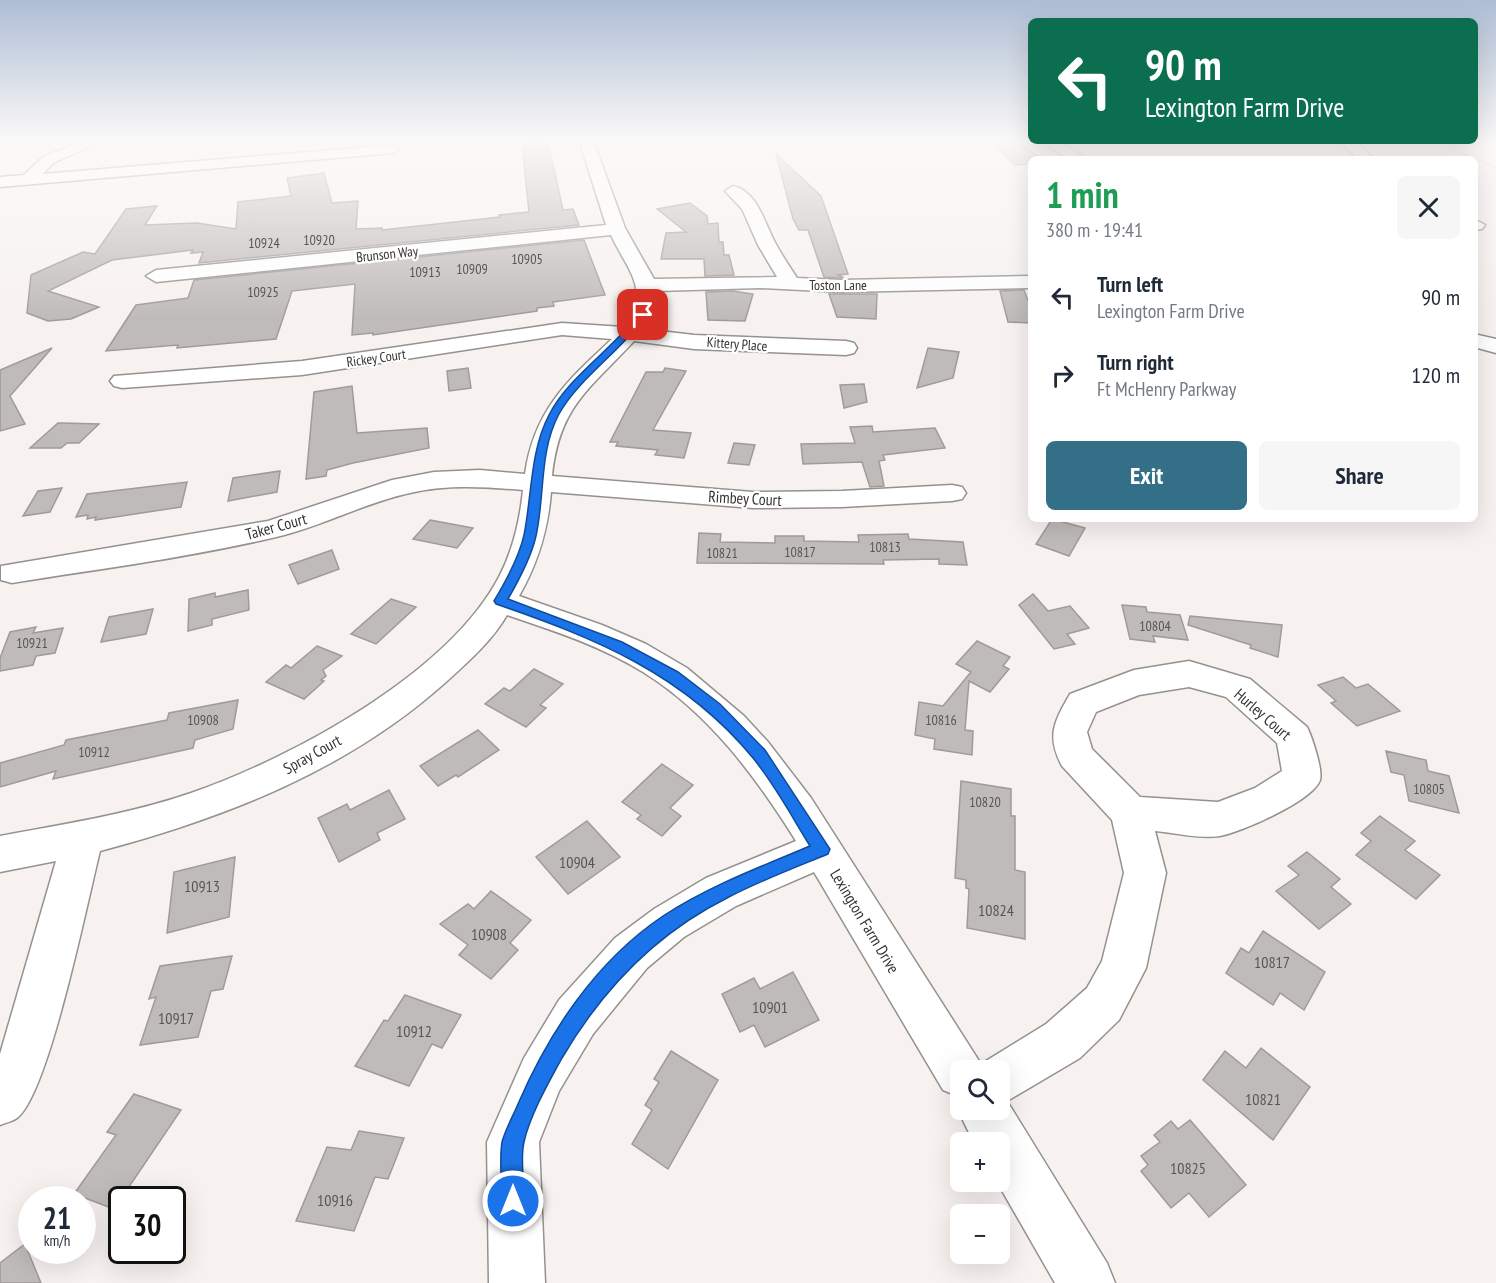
<!DOCTYPE html>
<html lang="en">
<head>
<meta charset="utf-8">
<style>
  :root { --surface:#fff; --page:#f6f6f7; --text:#1f2937; --muted:#747a83; --accent:#336f86 }
  body { margin:0; font-family:"PT Sans Narrow",sans-serif; background:var(--page); color:var(--text); height:100vh; display:flex; flex-direction:column; font-size:22px; white-space:nowrap }
  * { box-sizing:border-box; margin:0 }
  p { font-size:20px; color:var(--muted) }
  .icon { flex:none; width:33px; height:33px; fill:none; stroke:currentColor; stroke-width:2; stroke-linecap:round; stroke-linejoin:round }
  .map { position:relative; flex:1; overflow:hidden }
  .side { position:absolute; left:1028px; top:156px; width:450px; height:366px; display:flex; flex-direction:column; background:var(--surface); border-radius:9px; box-shadow:0 6px 24px #0002 }
  .side>* { flex:none }
  .guide { position:absolute; left:1028px; top:18px; width:450px; height:126px; border-radius:9px; box-shadow:0 6px 24px #0002; background:#0b6e4f; color:#fff; overflow:hidden }
  .controls { position:absolute; left:950px; top:1060px; display:grid; gap:12px }
  .controls a { display:grid; place-items:center; width:60px; height:60px; border-radius:9px; background:var(--surface); box-shadow:0 6px 24px #0002; font-size:30px }
  .speed { position:absolute; left:18px; top:1186px; display:flex; gap:12px; font-size:30px; font-weight:700; text-align:center }
  .speed>* { display:grid; place-content:center; width:78px; height:78px; border-radius:50%; background:var(--surface); box-shadow:0 6px 24px #0002; line-height:1 }
  .speed small { font-size:15px; font-weight:400 }
  .speed .limit { border:3px solid #111; border-radius:9px; background:#fff; color:#111 }
  .pin { position:absolute; display:grid; place-items:center; width:51px; height:51px; color:#fff; margin:-26px; border-radius:12px; box-shadow:0 3px 9px #0006 }
  .me { position:absolute; width:66px; margin:-33px; rotate:0deg; stroke-linejoin:round; filter:drop-shadow(0 0 4px #0008) }
  .turn { display:flex; align-items:center; gap:21px; height:126px; padding:0 18px; font-size:27px }
  .turn .icon { width:78px; height:78px; stroke-width:2.5 }
  .turn b { display:block; font-size:42px; line-height:51px }
  .round { display:grid; place-items:center; flex:none; width:63px; height:63px; border-radius:9px; background:var(--page) }
  .overview { display:flex; align-items:center; justify-content:space-between; height:102px; padding:0 18px }
  h1 { font-size:36px; font-weight:800; line-height:45px; color:#1e9e55 }
  .button { display:flex; gap:12px; margin-top:auto; padding:12px 18px }
  .button a { flex:1; height:69px; border-radius:9px; background:var(--accent); color:#fff; font-size:24px; font-weight:800; line-height:69px; text-align:center }
  .button a+a { background:var(--page); color:var(--text) }
  ul { padding:0; list-style:none }
  li { display:flex; align-items:center; gap:18px; height:78px; padding:0 18px }
  li div { flex:1 }
  li b { display:block; font-size:22px }
  li em { font-style:normal }
  .map>svg:first-child { display:block }
  .lines { fill:none; stroke-linecap:round; stroke-linejoin:round }
  .stream { fill:#f8cbb7; fill-rule:evenodd }
  .building { fill:#bfbbb9; stroke:#a09b99; stroke-width:1.5 }
  .minor-casing { stroke:#95918f; stroke-width:3 }
  .minor { fill:#fff; fill-rule:evenodd }
  .route { fill:#1a73e8; stroke:#114b97; stroke-width:1.5 }
  .labels { text-anchor:middle; dominant-baseline:central; stroke-width:4.5; stroke-linejoin:round; paint-order:stroke }
  .number-label { font-size:14px; fill:#585654 }
  .far-street-label { font-size:14px; fill:#363433; stroke:#fff }
  .street-label { font-size:16px; fill:#363433; stroke:#fff }
  .near-number-label { font-size:16px; fill:#585654 }
</style>
</head>
<body>
<div class="map">
<svg width="1496" height="1283" viewBox="0 0 1496 1283">
  <rect width="100%" height="100%" fill="#f7f2f0"/>
  <g class="lines">
    <polygon class="stream" points="1436,141 1440,141 1449,147 1496,166 1496,168 1447,149"/>
  </g>
  <g class="building">
    <polygon points="988,140 1013,140 1043,159 1030,159 1030,164 1015,165"/>
    <polygon points="543,142 545,146 549,146 563,210 573,209 579,225 199,263 203,252 191,253 193,250 112,260 48,291 99,307 71,319 48,321 27,313 31,275 83,252 95,254 126,209 157,206 145,225 197,223 236,229 238,202 291,196 287,178 324,173 332,203 358,201 356,229 382,228 382,230 500,217 499,215 529,212 522,145 523,143"/>
    <polygon points="776,154 821,196 848,274 838,275 844,278 824,277 808,230 799,230 793,219"/>
    <polygon points="690,203 707,216 708,224 718,223 719,242 723,242 724,255 729,255 734,275 705,276 704,259 661,259 666,233 686,232 657,209"/>
    <polygon points="584,240 605,295 553,302 554,306 537,308 537,311 373,335 373,333 352,335 355,284 292,291 276,339 177,348 178,345 106,351 136,305 188,298 194,280"/>
    <polygon points="1024,290 1030,306 1030,323 1008,322 1000,291"/>
    <polygon points="733,291 753,294 745,321 708,320 706,292"/>
    <polygon points="829,294 877,294 876,319 837,317"/>
    <polygon points="52,348 10,396 25,424 0,431 0,370"/>
    <polygon points="928,348 959,352 953,378 917,388"/>
    <polygon points="468,368 471,388 449,391 447,371"/>
    <polygon points="665,368 686,371 653,430 691,433 684,458 655,455 658,450 616,446 618,442 610,442 646,372 663,372"/>
    <polygon points="864,384 867,402 844,408 840,385"/>
    <polygon points="352,386 357,433 427,428 429,448 353,463 327,470 326,476 306,479 314,392"/>
    <polygon points="58,423 62,423 99,424 79,443 67,443 61,448 30,448"/>
    <polygon points="872,426 873,432 935,428 945,448 883,455 885,460 879,461 884,486 870,487 862,462 803,464 801,444 855,443 850,427"/>
    <polygon points="734,443 755,445 749,465 728,463"/>
    <polygon points="280,471 277,492 228,501 233,478"/>
    <polygon points="187,482 181,507 95,520 96,517 87,519 88,515 76,517 87,494"/>
    <polygon points="62,488 50,512 23,516 38,491"/>
    <polygon points="1052,519 1085,528 1069,556 1036,544"/>
    <polygon points="430,520 473,528 457,548 413,539"/>
    <polygon points="699,533 721,534 720,542 775,543 775,536 804,536 804,541 859,542 858,535 908,534 909,539 963,542 967,565 939,564 939,559 883,560 884,564 697,563"/>
    <polygon points="332,550 339,569 298,584 289,565"/>
    <polygon points="248,590 249,610 212,619 212,625 188,631 189,599 215,593 215,597"/>
    <polygon points="1033,594 1048,611 1070,606 1089,628 1067,634 1075,644 1054,649 1019,605"/>
    <polygon points="391,599 416,607 376,644 351,634"/>
    <polygon points="1122,605 1146,607 1147,612 1180,615 1188,640 1153,636 1155,642 1130,639"/>
    <polygon points="153,609 146,634 101,642 109,617"/>
    <polygon points="1190,616 1282,625 1278,657 1250,648 1251,645 1188,625"/>
    <polygon points="36,627 33,633 63,628 55,653 36,656 33,665 0,671 0,658 10,632"/>
    <polygon points="977,641 1010,657 1003,666 1009,669 990,692 969,681 965,730 973,731 972,755 934,749 935,739 915,735 919,702 943,706 971,672 956,664"/>
    <polygon points="317,646 342,656 323,670 326,676 321,680 324,681 304,699 266,682 286,665 291,668"/>
    <polygon points="534,669 563,684 540,705 546,708 526,727 485,704 504,688 510,691"/>
    <polygon points="1343,677 1356,688 1368,684 1400,711 1357,726 1331,703 1336,701 1318,685"/>
    <polygon points="238,700 233,729 195,740 193,748 53,779 56,771 0,787 0,763 64,745 66,740 167,720 169,713"/>
    <polygon points="478,730 499,750 458,777 456,775 438,786 420,766"/>
    <polygon points="1386,751 1426,760 1428,771 1449,776 1459,813 1409,801 1404,775 1391,772"/>
    <polygon points="662,764 693,785 670,808 681,816 662,836 637,819 641,815 622,802"/>
    <polygon points="961,781 1011,789 1011,816 1015,816 1015,870 1025,872 1025,939 967,928 969,889 966,888 966,880 955,878"/>
    <polygon points="389,790 405,819 377,833 380,840 339,862 318,818 347,804 350,810"/>
    <polygon points="1380,816 1415,841 1405,850 1440,875 1416,899 1356,855 1371,841 1361,833"/>
    <polygon points="587,821 620,857 568,894 536,857"/>
    <polygon points="1307,852 1340,879 1331,887 1351,904 1319,929 1276,891 1299,875 1288,866"/>
    <polygon points="235,857 229,917 167,933 174,872"/>
    <polygon points="491,891 531,920 510,943 518,950 491,979 459,955 468,945 440,924 468,904 474,909"/>
    <polygon points="1263,931 1325,972 1304,1010 1280,993 1273,1005 1226,973 1241,948 1249,953"/>
    <polygon points="232,956 223,989 211,991 198,1037 140,1045 156,997 149,999 160,966"/>
    <polygon points="793,972 819,1020 765,1047 754,1025 740,1032 722,994 754,978 760,989"/>
    <polygon points="405,995 461,1015 442,1048 432,1044 409,1086 355,1066 384,1020 388,1021"/>
    <polygon points="1261,1048 1310,1087 1273,1140 1203,1080 1225,1051 1246,1068"/>
    <polygon points="671,1051 718,1080 668,1169 632,1144 652,1110 645,1105 659,1082 654,1079"/>
    <polygon points="134,1094 181,1110 114,1209 74,1194 116,1135 107,1132"/>
    <polygon points="1190,1120 1246,1185 1209,1217 1189,1193 1171,1208 1141,1171 1148,1165 1141,1156 1160,1142 1154,1135 1171,1121 1178,1129"/>
    <polygon points="359,1131 404,1138 388,1179 375,1177 354,1231 296,1221 327,1147 351,1150"/>
    <polygon points="25,1244 41,1283 0,1283 0,1263"/>
  </g>
  <g class="lines">
    <defs>
      <g id="minor">
        <polygon points="85,140 104,140 53,163 43,174 393,145 400,149 393,153 0,187 0,177 24,175 43,157"/>
        <path d="M579,140h14l32,88 29,51 123,-2 -19,-32 -16,-36 -17,-18 8,-5c26,6 32,40 44,60 6,11 13,21 20,32l45,2 188,-4v12l-188,4 -82,-4 -103,3 -2,16 -12,22 51,6 152,6 8,2 3,5 -3,5 -8,2 -152,-6 -60,-8c-44,48 -75,65 -82,135l201,16 89,-1 110,-6 10,2 4,6 -4,6 -10,2 -110,6 -89,1 -202,-16c-3,38 -13,71 -32,104l83,29 44,19 41,24 57,48 24,26 43,56 170,266 65,-40 41,-36 15,-27 22,-88 -12,-53 -50,-54c-16,-30 -8,-44 8,-72l64,-24 55,-9 61,18 57,48c5,10 16,43 13,53 -7,21 -79,52 -100,56 -20,3 -45,-3 -65,-5l11,42 -20,95 -27,52 -39,38 -73,43 100,162 8,20h-60l-58,-101h2v-39h-25l-16,-33 2,-5v5h39v-39h-39v26l-17,-7 -129,-218 -78,34 -52,31 -37,31 -54,66 -34,57 -20,51 6,141h-56l-2,-141 37,-84 35,-58 56,-62 39,-29 52,-31 90,-37c-40,-64 -87,-128 -153,-169 -42,-26 -89,-41 -136,-57 -15,26 -39,47 -61,67 -98,88 -221,136 -346,169 -12,47 -51,243 -83,267 -4,3 -12,5 -17,7v-71l56,-193 -56,11v-36c64,-12 130,-22 191,-43 101,-35 257,-119 308,-216 14,-27 21,-57 24,-87 -37,-3 -75,-6 -113,3 -47,10 -91,35 -138,45 -86,20 -173,31 -260,45l-11,-3v-14l267,-45 124,-41 42,-8 46,-2 45,4c9,-64 43,-94 87,-135l-50,-4 -260,40 -180,13 -8,-2 -4,-5 4,-5 188,-15 260,-38 61,4c30,-37 3,-58 -12,-92l-455,47 -10,-6 10,-6 450,-45zM1189,687l37,10 51,46 5,28 -27,17 -37,14 -78,-5 -48,-48 -5,-17 9,-20 43,-17z"/>
        <polygon points="1042,141 1059,141 1087,159 1068,159"/>
        <polygon points="1339,141 1355,141 1375,159 1358,159"/>
        <polygon points="1474,219 1485,225 1482,229 1474,230"/>
        <polygon points="1474,334 1496,339 1496,353 1474,347"/>
      </g>
    </defs>
    <use href="#minor" class="minor-casing"/>
    <use href="#minor" class="minor"/>
  </g>
  <linearGradient id="sky" x2="0" y2="1"><stop stop-color="#aebdd4"/><stop offset="0.44" stop-color="#fbf9f8"/><stop offset="1" stop-color="#fbf9f8" stop-opacity="0"/></linearGradient>
  <rect width="1496" height="319" fill="url(#sky)"/>
  <path class="route" d="M640,313l7,2c-24,34 -69,64 -88,99 -20,37 -14,82 -23,122 -5,22 -17,44 -28,63l114,43 56,30 42,32 45,46 65,99 -2,5c-34,14 -69,27 -101,44 -72,36 -125,92 -165,160 -13,24 -32,57 -38,84 -4,17 0,41 1,59l-4,8 -8,3 -7,-3 -4,-8c0,-18 -3,-41 0,-59 3,-12 11,-26 16,-38 31,-72 78,-143 145,-188 46,-30 97,-49 147,-70 -18,-29 -35,-61 -57,-88 -69,-84 -158,-120 -257,-154l-2,-3c12,-20 25,-43 30,-66 8,-40 6,-84 25,-120 19,-38 65,-67 91,-102z"/>
  <g class="labels">
    <g class="number-label">
      <text x="319" y="240">10920</text>
      <text x="264" y="243">10924</text>
      <text x="527" y="259">10905</text>
      <text x="472" y="269">10909</text>
      <text x="425" y="272">10913</text>
      <text x="263" y="292">10925</text>
      <text x="885" y="547">10813</text>
      <text x="800" y="552">10817</text>
      <text x="722" y="553">10821</text>
      <text x="1155" y="626">10804</text>
      <text x="32" y="643">10921</text>
      <text x="203" y="720">10908</text>
      <text x="941" y="720">10816</text>
      <text x="94" y="752">10912</text>
      <text x="1429" y="789">10805</text>
      <text x="985" y="802">10820</text>
    </g>
    <g class="far-street-label">
      <text transform="translate(387 254) rotate(-6)">Brunson Way</text>
      <text x="838" y="285">Toston Lane</text>
      <text transform="translate(737 344) rotate(4)">Kittery Place</text>
      <text transform="translate(376 358) rotate(-8)">Rickey Court</text>
    </g>
    <g class="street-label">
      <text transform="translate(745 498) rotate(3)">Rimbey Court</text>
      <text transform="translate(276 526) rotate(-15)">Taker Court</text>
      <text transform="translate(1263 714) rotate(41)">Hurley Court</text>
      <text transform="translate(312 754) rotate(-29)">Spray Court</text>
      <text transform="translate(865 921) rotate(59)">Lexington Farm Drive</text>
    </g>
    <g class="near-number-label">
      <text x="577" y="862">10904</text>
      <text x="202" y="886">10913</text>
      <text x="996" y="910">10824</text>
      <text x="489" y="934">10908</text>
      <text x="1272" y="962">10817</text>
      <text x="770" y="1007">10901</text>
      <text x="176" y="1018">10917</text>
      <text x="414" y="1031">10912</text>
      <text x="1263" y="1099">10821</text>
      <text x="1188" y="1168">10825</text>
      <text x="335" y="1200">10916</text>
    </g>
  </g>
</svg>
<div class="controls">
<a><svg class="icon" aria-label="search" viewBox="0 0 24 24"><circle cx="10" cy="10" r="6"/><path d="M15 15l6 6"/></svg></a>
<a>+</a>
<a>−</a>
</div>
<div class="speed"><div>21<small>km/h</small></div><div class="limit">30</div></div>
<div class="pin" style="left:643px;top:315px;background:#d93025"><svg class="icon" aria-label="arrive" viewBox="0 0 24 24"><path d="M6 21V4h12l-3 4 3 4H6"/></svg></div>
<svg class="me" style="left:513px;top:1201px" viewBox="-20 -20 40 40"><circle r="17" fill="#1a73e8" stroke="#fff" stroke-width="3"/><path d="M0-11L8 9 0 5-8 9z" fill="#fff"/></svg>
<div class="guide">
<div class="turn"><svg class="icon" aria-label="left" viewBox="0 0 24 24"><path d="M17 20v-9H6M10 6l-5 5 5 5"/></svg><div><b>90 m</b>Lexington Farm Drive</div></div>
</div>
<section class="side">
<div class="overview"><div><h1>1 min</h1><p>380 m · 19:41</p></div><a class="round"><svg class="icon" aria-label="close" viewBox="0 0 24 24"><path d="M6 6l12 12M18 6L6 18"/></svg></a></div>
<ul>
<li><svg class="icon" aria-label="left" viewBox="0 0 24 24"><path d="M17 20v-9H6M10 6l-5 5 5 5"/></svg><div><b>Turn left</b><p>Lexington Farm Drive</p></div><em>90 m</em></li>
<li><svg class="icon" aria-label="right" viewBox="0 0 24 24"><path d="M7 20v-9h11M14 6l5 5-5 5"/></svg><div><b>Turn right</b><p>Ft McHenry Parkway</p></div><em>120 m</em></li>
</ul>
<div class="button"><a>Exit</a><a>Share</a></div>
</section>
</div>
</body>
</html>
